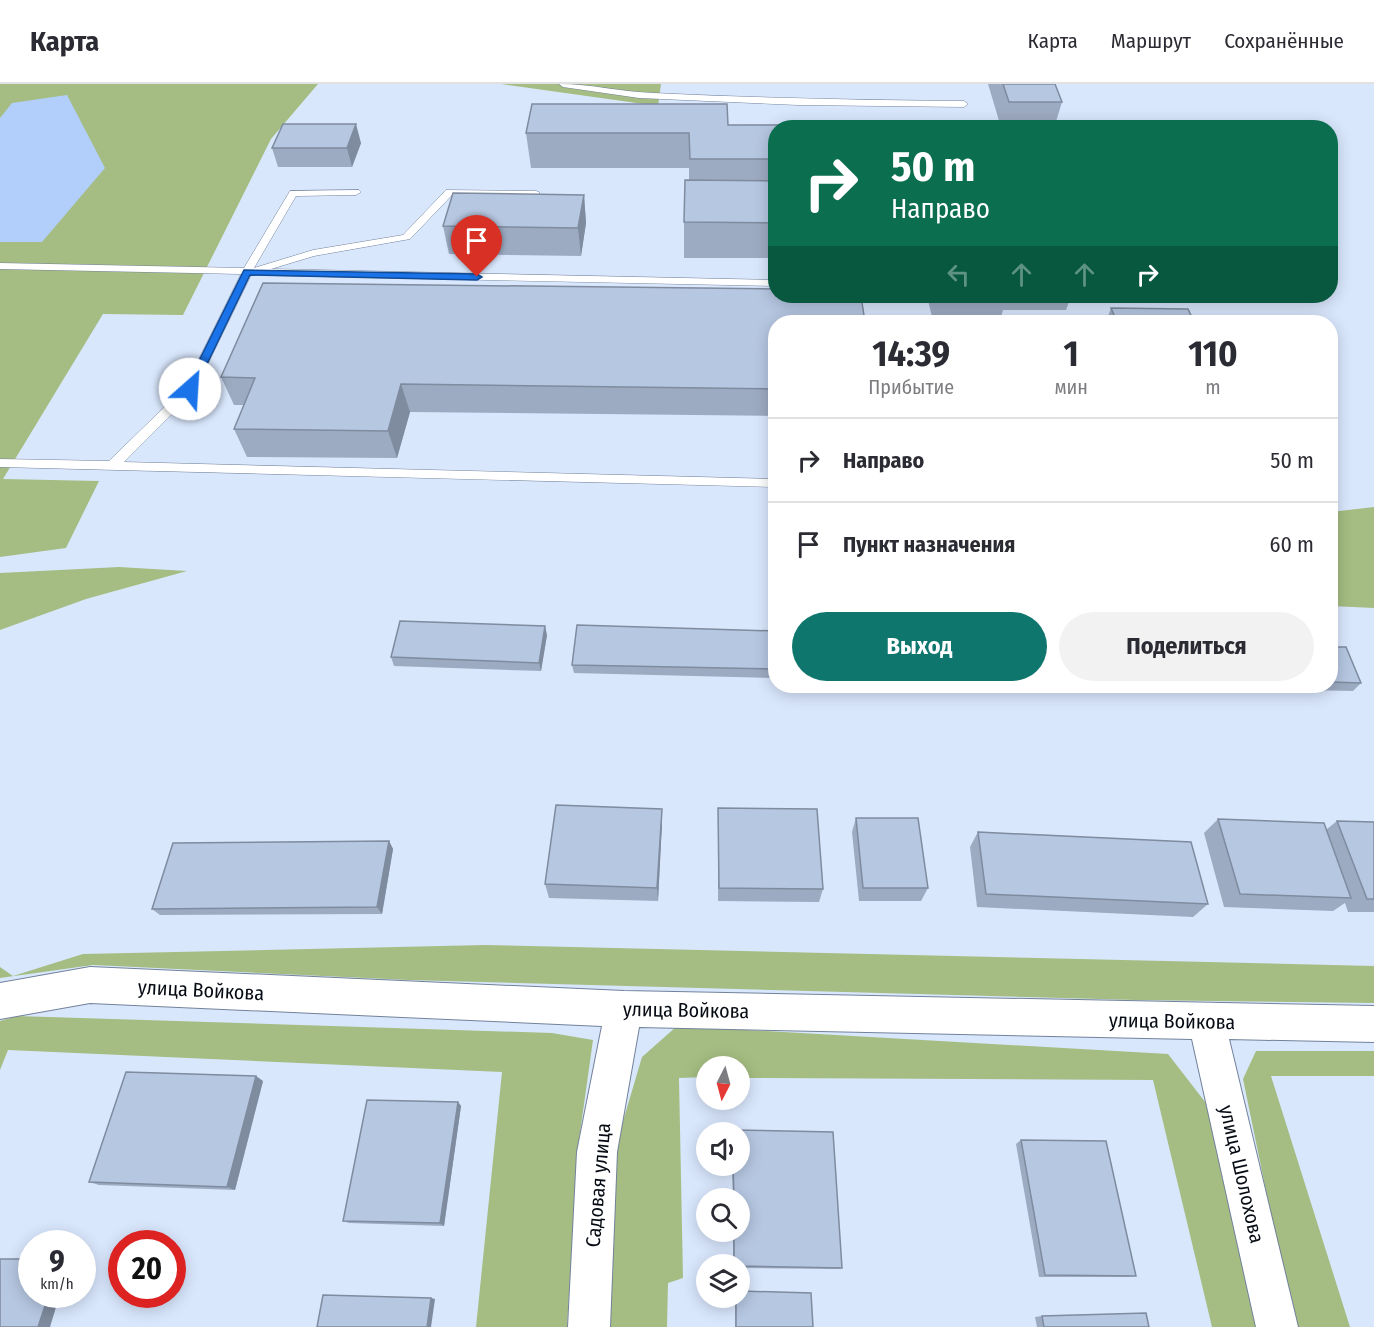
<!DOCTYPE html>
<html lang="ru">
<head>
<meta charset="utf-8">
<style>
  :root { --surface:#fff; --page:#f2f2f3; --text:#2b2b33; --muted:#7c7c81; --line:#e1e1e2; --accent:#0f766e }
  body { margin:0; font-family:"Fira Sans Condensed",sans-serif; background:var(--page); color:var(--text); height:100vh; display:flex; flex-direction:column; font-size:22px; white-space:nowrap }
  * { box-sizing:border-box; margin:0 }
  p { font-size:20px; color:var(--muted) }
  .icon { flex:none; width:33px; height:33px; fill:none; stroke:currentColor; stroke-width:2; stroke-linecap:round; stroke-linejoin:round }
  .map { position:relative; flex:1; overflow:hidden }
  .details { position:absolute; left:768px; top:231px; width:570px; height:378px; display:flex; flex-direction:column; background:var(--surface); border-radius:24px; box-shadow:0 3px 15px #0003 }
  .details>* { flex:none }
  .banner { position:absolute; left:768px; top:36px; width:570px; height:183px; border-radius:24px; box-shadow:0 3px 15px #0003; background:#0b6e4f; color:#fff; overflow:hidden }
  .needle { width:39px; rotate:186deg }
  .fabs { position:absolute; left:696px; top:972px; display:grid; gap:12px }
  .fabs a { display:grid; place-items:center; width:54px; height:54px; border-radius:50%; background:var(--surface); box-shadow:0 3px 15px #0003; font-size:30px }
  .speed { position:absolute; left:18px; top:1146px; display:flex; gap:12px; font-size:30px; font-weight:700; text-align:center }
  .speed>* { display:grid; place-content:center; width:78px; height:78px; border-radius:50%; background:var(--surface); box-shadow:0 3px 15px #0003; line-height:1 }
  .speed small { font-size:15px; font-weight:400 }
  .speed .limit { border:9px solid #d22; background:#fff; color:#111 }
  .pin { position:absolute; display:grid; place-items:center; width:51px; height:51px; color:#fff; margin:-62px -26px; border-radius:50% 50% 50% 0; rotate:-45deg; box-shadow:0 0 6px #0007 }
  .pin .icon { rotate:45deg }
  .me { position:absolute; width:66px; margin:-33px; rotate:26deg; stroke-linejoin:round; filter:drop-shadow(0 0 4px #0008) }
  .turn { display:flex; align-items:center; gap:21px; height:126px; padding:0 24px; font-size:27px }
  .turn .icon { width:78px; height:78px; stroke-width:2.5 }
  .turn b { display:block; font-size:42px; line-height:51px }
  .lanes { display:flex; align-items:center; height:57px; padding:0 24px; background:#0003; justify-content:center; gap:30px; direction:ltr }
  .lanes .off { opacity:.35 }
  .eta { display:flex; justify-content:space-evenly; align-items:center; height:102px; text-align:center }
  .eta b { font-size:36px; font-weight:700; line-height:42px }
  .button { display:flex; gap:12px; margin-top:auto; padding:12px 24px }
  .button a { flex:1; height:69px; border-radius:36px; background:var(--accent); color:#fff; font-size:24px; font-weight:700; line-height:69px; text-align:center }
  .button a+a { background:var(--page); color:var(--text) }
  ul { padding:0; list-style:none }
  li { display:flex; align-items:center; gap:18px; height:84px; padding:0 24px; border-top:2px solid var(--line) }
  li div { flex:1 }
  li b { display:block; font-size:22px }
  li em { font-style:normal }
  header { display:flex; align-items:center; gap:36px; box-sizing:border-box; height:84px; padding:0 30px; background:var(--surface); border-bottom:2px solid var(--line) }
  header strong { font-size:28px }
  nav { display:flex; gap:33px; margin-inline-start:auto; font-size:21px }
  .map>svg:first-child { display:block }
  .green { fill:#a5bd82 }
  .water { fill:#b2cffc }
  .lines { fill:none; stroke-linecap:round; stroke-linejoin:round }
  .lane-casing { stroke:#72829a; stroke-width:1 }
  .street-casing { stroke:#72829a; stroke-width:2 }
  .lane { fill:#fff; fill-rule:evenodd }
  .street { fill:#fff; fill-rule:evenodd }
  .wall { fill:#9dabc2 }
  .shaded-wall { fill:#7f8b9e }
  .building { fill:#b6c7e2; stroke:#7f8b9e; stroke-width:1.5 }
  .route { fill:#1a73e8; stroke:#114b97; stroke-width:1.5 }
  .labels { text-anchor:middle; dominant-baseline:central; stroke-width:6; stroke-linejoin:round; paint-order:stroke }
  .near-street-label { font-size:20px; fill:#060b14; stroke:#fff }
</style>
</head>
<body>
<header>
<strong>Карта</strong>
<nav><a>Карта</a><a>Маршрут</a><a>Сохранённые</a></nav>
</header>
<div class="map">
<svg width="1374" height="1243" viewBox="0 0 1374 1243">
  <rect width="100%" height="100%" fill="#d9e7fd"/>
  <g class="green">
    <polygon points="0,0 318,0 271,55 183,231 103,230 3,395 99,397 66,464 0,473"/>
    <polygon points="501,0 661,0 658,22"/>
    <polygon points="1374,423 1374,524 1331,522 1331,428"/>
    <polygon points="119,483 187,487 86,515 0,546 0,489"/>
    <polygon points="485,861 1374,882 1374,919 1135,916 408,896 93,881 0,894 0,883 13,892 83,870"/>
    <polygon points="17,932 552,949 593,956 578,1063 567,1243 476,1243 502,988 8,966 0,986 0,937"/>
    <polygon points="677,942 1168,970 1209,1023 1261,1243 1212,1243 1153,996 740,994 740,982 706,982 706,993 679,994 683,1194 668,1199 667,1243 599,1243 613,1071 642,973"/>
    <polygon points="1256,967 1374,967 1374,992 1271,992 1350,1243 1294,1243 1243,995"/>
  </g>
  <polygon class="water" points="67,11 105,84 42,158 0,158 0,34 12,19"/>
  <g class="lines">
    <defs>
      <g id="lane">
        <path d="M559,0c32,0 63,8 95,9 103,5 207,7 310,8l4,3 -4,3 -166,-2 -159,-7 -76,-11z"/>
        <polygon points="359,106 361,108 356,111 296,112 254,184 313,166 403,151 446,106 536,107 539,108 539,112 452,111 410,155 314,172 271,185 776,196 776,202 251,191 194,308 124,378 776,395 776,403 0,383 0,375 109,377 185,303 241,190 0,185 0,179 244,184 290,107"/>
      </g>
      <polygon id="street" points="90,883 624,907 1374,922 1374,958 1229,955 1298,1243 1256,1243 1192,955 639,943 617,1068 610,1243 568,1243 577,1068 602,942 90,919 0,935 0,899"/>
    </defs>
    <use href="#lane" class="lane-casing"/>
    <use href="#street" class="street-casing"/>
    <use href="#lane" class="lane"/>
    <use href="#street" class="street"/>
  </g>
  <g class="wall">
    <polygon points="988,0 1055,0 1062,18 1054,44 776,44 776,174 684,174 684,138 689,96 689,84 531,84 526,49 728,41 1000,40"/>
    <polygon points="361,59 352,83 278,83 272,64"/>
    <polygon points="584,111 586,139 581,172 449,170 443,142"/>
    <polygon points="927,212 1071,212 1066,226 1003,226 1001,233 932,233"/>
    <polygon points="1111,224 1194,238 1106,238"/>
    <polygon points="776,238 776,332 410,328 397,374 247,373 234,345 244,321 234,321 221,293"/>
    <polygon points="776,547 776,594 574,589 572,581"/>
    <polygon points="547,551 541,587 394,582 391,573"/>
    <polygon points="1330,563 1361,599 1353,607 1105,602 1330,602"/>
    <polygon points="718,724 823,805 819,818 718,817"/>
    <polygon points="662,725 662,739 658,817 549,814 545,800"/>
    <polygon points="856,734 928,804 921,817 859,817 852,748"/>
    <polygon points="1218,735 1327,745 1337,737 1374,738 1374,828 1348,828 1345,819 1333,827 1224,823 1204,749"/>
    <polygon points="978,748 1208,820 1193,833 977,823 970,763"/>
    <polygon points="389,757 393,765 382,830 160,831 152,825"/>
    <polygon points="263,997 235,1106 99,1101 89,1098"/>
    <polygon points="458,1018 461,1022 444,1142 349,1139 343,1137"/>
    <polygon points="733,1046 833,1048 842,1184 839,1185 740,1184 740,1180 733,1180 733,1148 740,1148 740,1114 733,1114 732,1082 740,1082 740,1048 732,1048"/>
    <polygon points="1021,1056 1136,1192 1128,1193 1039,1193 1016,1060"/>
    <polygon points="735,1214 740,1214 813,1243 735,1243"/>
    <polygon points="1042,1232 1149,1243 1037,1243 1035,1233"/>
  </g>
  <g class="shaded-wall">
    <polygon points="356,40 361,59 352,83 347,64"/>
    <polygon points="584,111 586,139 581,172 578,144"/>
    <polygon points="401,300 410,328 397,374 388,347"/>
    <polygon points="545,542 547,551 541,587 539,579"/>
    <polygon points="662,725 662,739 658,817 657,804"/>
    <polygon points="389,757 393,765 382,830 377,823"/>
    <polygon points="256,992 263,997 235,1106 227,1103"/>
    <polygon points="458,1018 461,1022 444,1142 440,1139"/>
    <polygon points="49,1210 60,1210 50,1243 38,1243"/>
    <polygon points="431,1214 435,1215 431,1243 427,1243"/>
  </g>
  <g class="building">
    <polygon points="1003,0 1055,0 1062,18 1009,18"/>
    <polygon points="532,20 727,20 728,41 1018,40 1019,44 776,44 776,75 690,75 689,49 526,49"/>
    <polygon points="283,40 356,40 347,64 272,64"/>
    <polygon points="685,96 776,97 776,139 684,138"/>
    <polygon points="453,109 584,111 578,144 443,142"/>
    <polygon points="263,199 776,205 776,212 861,212 865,238 776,238 776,305 401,300 388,347 234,345 255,294 221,293"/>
    <polygon points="1111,224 1188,225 1194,238 1117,238"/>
    <polygon points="400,537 545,542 539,579 391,573"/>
    <polygon points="577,541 776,547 776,585 572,581"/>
    <polygon points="1330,563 1346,563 1361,599 1330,598"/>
    <polygon points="556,721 662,725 657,804 545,800"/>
    <polygon points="718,724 817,725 823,805 719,804"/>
    <polygon points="856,734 918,734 928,804 863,804"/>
    <polygon points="1218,735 1324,739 1351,814 1240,810"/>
    <polygon points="1337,737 1374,738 1374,815 1367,815"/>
    <polygon points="978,748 1191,758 1208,820 986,810"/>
    <polygon points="389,757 377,823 152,825 173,759"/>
    <polygon points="126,988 256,992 227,1103 89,1098"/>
    <polygon points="367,1016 458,1018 440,1139 343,1137"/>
    <polygon points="733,1046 833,1048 842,1184 740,1182 740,1180 734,1180 734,1148 740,1148 740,1114 734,1114 733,1082 740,1082 740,1048 733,1048"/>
    <polygon points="1021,1056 1106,1057 1136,1192 1045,1191"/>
    <polygon points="0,1175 32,1175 32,1210 49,1210 38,1243 0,1243"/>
    <polygon points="740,1207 811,1209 813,1243 736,1243 736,1214 740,1214"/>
    <polygon points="323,1211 431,1214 427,1243 317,1243"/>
    <polygon points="1146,1229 1149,1243 1044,1243 1042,1232"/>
  </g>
  <polygon class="route" points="244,186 477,190 482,193 477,196 250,191 195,305 194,307 186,307 185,305"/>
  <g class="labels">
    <g class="near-street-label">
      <text transform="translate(201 906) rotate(3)">улица Войкова</text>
      <text transform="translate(686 926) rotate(1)">улица Войкова</text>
      <text transform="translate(1172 937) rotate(1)">улица Войкова</text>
      <text transform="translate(1242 1090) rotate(77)">улица Шолохова</text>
      <text transform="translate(598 1101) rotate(-85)">Садовая улица</text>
    </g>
  </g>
</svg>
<div class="fabs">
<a><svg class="needle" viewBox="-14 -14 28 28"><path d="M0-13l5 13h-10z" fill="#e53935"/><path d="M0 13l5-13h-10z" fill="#7c7c81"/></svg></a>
<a><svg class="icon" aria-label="sound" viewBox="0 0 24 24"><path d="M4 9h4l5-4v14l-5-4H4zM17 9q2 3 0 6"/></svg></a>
<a><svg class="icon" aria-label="search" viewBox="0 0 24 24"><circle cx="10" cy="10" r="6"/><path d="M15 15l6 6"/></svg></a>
<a><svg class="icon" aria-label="layers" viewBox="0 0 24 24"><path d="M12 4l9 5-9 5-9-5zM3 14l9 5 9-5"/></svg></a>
</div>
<div class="speed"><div>9<small>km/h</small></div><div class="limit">20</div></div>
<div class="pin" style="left:477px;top:193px;background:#d93025"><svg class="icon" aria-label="arrive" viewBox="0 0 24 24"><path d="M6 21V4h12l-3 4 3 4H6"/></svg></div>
<svg class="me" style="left:190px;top:305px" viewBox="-20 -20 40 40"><circle r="19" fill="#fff"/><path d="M0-13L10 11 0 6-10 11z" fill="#1a73e8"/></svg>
<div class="banner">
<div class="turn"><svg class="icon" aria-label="right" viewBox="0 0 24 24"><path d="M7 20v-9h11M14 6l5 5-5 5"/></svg><div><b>50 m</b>Направо</div></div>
<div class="lanes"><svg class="icon off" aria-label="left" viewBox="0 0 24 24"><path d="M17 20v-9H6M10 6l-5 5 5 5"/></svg><svg class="icon off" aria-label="ahead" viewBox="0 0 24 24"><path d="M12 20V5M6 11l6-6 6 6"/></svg><svg class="icon off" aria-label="ahead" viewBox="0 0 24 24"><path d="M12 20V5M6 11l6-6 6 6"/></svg><svg class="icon" aria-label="right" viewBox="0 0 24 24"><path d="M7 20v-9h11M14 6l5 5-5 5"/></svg></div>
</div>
<section class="details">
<div class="eta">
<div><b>14:39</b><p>Прибытие</p></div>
<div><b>1</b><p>мин</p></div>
<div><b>110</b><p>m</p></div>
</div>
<ul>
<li><svg class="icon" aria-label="right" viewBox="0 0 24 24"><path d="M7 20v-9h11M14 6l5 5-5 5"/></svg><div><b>Направо</b></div><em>50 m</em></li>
<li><svg class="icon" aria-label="arrive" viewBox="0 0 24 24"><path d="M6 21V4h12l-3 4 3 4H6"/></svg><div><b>Пункт назначения</b></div><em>60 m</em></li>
</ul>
<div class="button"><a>Выход</a><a>Поделиться</a></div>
</section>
</div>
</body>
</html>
